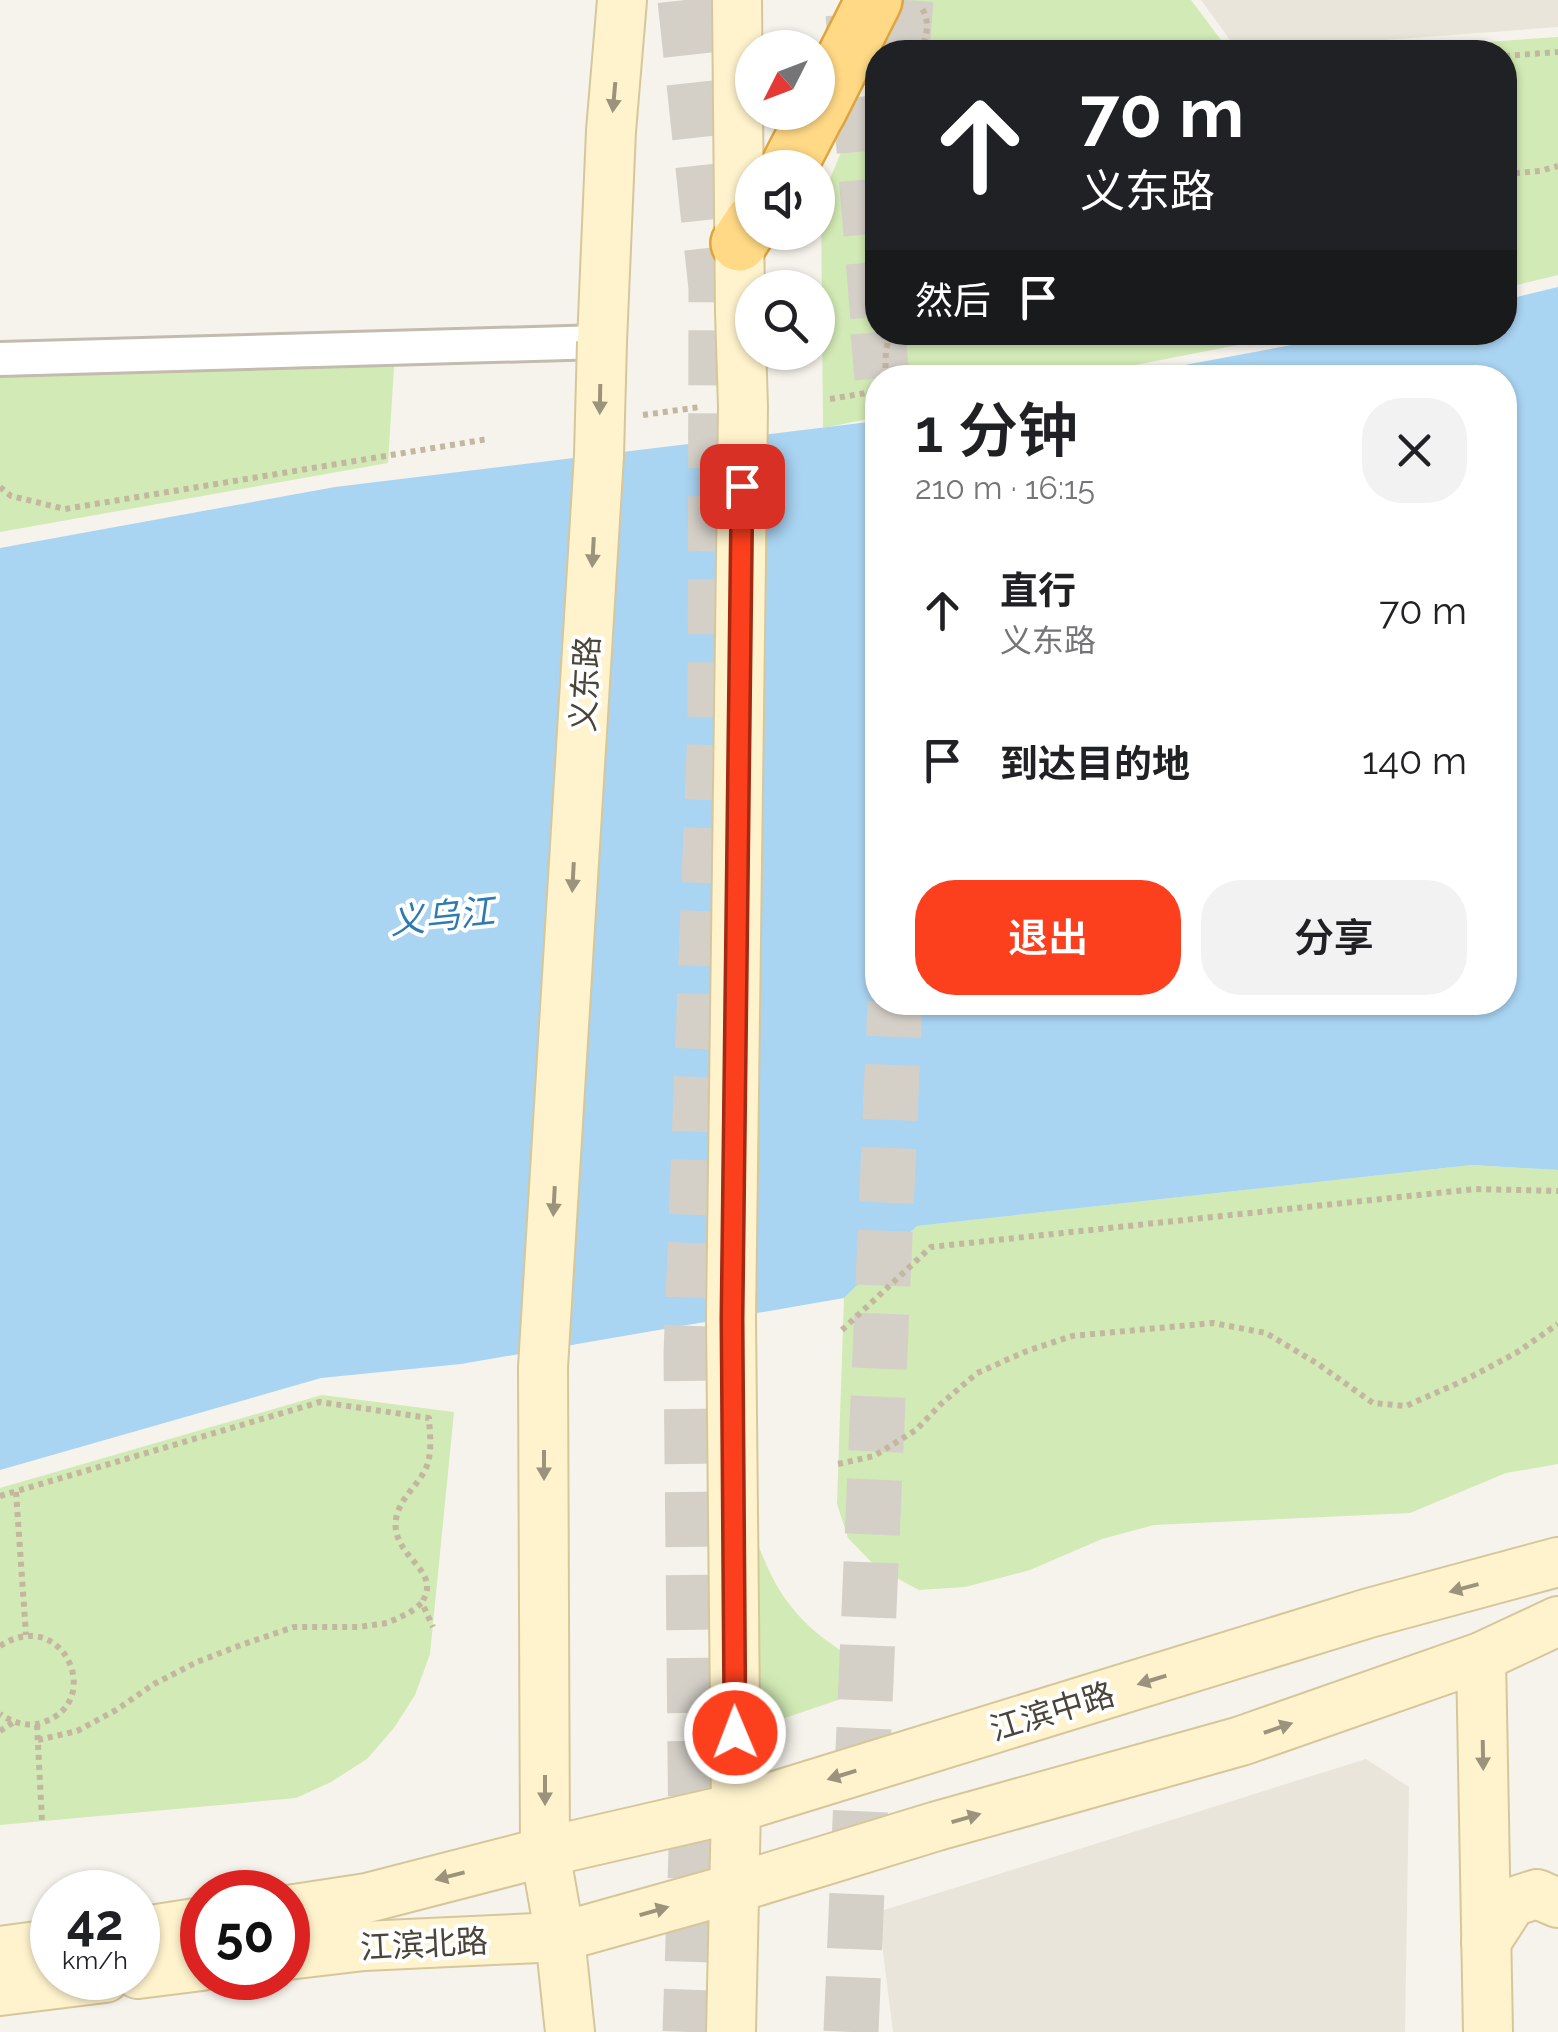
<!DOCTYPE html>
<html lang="zh">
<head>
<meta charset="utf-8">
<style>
  :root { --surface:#fff; --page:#f2f2f2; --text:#202124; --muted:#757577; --accent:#fc3f1d }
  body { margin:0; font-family:Raleway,"Noto Sans SC",sans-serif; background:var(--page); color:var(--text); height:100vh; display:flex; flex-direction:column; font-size:38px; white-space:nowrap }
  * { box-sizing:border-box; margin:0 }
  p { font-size:32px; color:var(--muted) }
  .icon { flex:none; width:55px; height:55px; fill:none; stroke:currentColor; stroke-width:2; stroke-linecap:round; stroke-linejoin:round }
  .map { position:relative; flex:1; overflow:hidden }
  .details { position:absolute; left:865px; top:365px; width:652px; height:650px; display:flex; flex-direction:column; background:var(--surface); border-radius:40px; box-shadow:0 2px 8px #0004 }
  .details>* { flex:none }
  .banner { position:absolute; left:865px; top:40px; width:652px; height:305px; border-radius:40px; box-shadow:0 2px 8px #0004; background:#202124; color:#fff; overflow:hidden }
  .needle { width:65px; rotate:228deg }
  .buttons { position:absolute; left:735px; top:30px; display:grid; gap:20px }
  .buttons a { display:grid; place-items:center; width:100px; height:100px; border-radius:50%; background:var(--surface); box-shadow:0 2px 8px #0004; font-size:50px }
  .speed { position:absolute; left:30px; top:1870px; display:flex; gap:20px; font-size:50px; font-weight:700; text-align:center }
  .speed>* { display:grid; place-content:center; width:130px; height:130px; border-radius:50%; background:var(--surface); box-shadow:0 2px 8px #0004; line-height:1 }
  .speed small { font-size:25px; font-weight:400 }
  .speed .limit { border:15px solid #d22; background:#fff; color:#111 }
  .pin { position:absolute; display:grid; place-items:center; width:85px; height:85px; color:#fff; margin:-42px; border-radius:20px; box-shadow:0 5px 15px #0006 }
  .me { position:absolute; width:110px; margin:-55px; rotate:359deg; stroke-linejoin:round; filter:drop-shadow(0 0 8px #0008) }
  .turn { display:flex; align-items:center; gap:35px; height:210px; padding:0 50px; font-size:45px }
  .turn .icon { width:130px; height:130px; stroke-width:2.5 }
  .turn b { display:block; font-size:70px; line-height:85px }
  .then { display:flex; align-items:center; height:95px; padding:0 50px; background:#0003; gap:20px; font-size:38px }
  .round { display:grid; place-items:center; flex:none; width:105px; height:105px; border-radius:40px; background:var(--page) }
  .head { display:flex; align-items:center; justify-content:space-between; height:170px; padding:0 50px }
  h1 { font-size:60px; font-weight:600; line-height:75px }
  .cta { display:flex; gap:20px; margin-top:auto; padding:20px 50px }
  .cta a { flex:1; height:115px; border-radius:40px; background:var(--accent); color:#fff; font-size:40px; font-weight:600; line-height:115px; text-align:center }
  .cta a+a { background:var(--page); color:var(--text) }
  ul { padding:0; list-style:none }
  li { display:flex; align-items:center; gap:30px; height:150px; padding:0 50px }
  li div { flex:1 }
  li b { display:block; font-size:38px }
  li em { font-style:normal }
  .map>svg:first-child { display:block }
  .residential { fill:#eae5da }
  .green { fill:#d2eab5 }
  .water { fill:#a9d4f2 }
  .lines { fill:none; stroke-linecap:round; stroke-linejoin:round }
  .trunk-tunnel { stroke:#d4d0c8; stroke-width:55; stroke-dasharray:55 28; stroke-linecap:butt }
  .minor-casing { stroke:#c2bbae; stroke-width:38 }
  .secondary-casing { stroke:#d6c79b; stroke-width:52 }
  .trunk-casing { stroke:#e0a43c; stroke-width:60 }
  .path { stroke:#c4b79f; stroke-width:6; stroke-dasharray:5 5; stroke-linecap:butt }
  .minor { stroke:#fff; stroke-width:32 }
  .secondary { stroke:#fff3cd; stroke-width:48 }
  .trunk { stroke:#ffd985; stroke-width:55 }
  .secondary-bridge-casing { stroke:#d6c79b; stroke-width:52; stroke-linecap:butt }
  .secondary-bridge { stroke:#fff3cd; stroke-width:48 }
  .oneway { fill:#9c937c }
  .route-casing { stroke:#a42913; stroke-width:25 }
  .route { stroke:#fc3f1d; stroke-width:18 }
  .labels { text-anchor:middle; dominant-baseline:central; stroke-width:8; stroke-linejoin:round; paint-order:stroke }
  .street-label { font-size:32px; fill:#4b4439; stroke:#fff }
  .water-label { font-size:35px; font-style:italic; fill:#2e7ab2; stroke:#fff }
</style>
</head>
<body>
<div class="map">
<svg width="1558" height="2032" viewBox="0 0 1558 2032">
  <rect width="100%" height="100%" fill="#f6f3ec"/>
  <g class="residential">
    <polygon points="1201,0 1558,0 1558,27 1238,51"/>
    <polygon points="1366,1759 1409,1787 1405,2032 893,2032 878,1912"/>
  </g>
  <g class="green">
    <polygon points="905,0 1191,0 1230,52 884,52"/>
    <polygon points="1558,37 1558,275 1505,288 1505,52 1341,52"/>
    <polygon points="877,67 878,332 1299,333 1074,377 878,378 877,417 823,428 821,200"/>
    <polygon points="396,335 388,463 0,532 0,366"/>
    <polygon points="1472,1165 1558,1170 1558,1464 1506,1473 1410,1513 1154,1525 1102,1539 1030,1570 965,1587 919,1590 876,1567 848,1538 837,1504 844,1298 917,1226"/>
    <polygon points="322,1395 454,1412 430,1654 415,1695 394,1728 367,1759 331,1782 296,1798 0,1825 0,1488"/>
    <path d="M758,1545c8,19 16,39 29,56 26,37 68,59 107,80l-177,60 -8,-8z"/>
  </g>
  <polygon class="water" points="1558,287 1558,1170 1472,1165 917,1226 844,1298 461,1364 321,1378 0,1470 0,548 335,487 877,421 878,1002 1505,1002 1505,378 1120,377 1356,333 1505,332 1505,300"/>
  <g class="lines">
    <g class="trunk-tunnel">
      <polyline points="685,0 716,288 715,725 691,1354 696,1851 690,2032"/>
      <polyline points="853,14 878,320"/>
      <polyline points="902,52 906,0"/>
      <polyline points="878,332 882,378"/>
      <polyline points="851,2032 895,1002"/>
    </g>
    <defs>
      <polyline id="minor" points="0,359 602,342"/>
      <g id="secondary">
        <polyline points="602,342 611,131 622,0"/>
        <polyline points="1481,1657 1488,2032"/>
        <polyline points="288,1910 367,1898 545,1852 736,1808 1369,1613 1558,1562"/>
        <polyline points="138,1932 202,1922"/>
        <polyline points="1486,1942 1512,1902 1537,1894 1558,1903"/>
        <polyline points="0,1951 52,1944"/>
        <polyline points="288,1955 364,1946 560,1937 735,1888 937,1826 1241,1741 1481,1657 1558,1621"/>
        <polyline points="138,1974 202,1966"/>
        <polyline points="0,1991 105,1978"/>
        <polyline points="570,2032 560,1937 545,1852 543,1367 599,455"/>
        <polyline points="731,2032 736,1808 731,1318 743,407 740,312 737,0"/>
      </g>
      <g id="trunk">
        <polyline points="818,111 874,0"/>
        <polyline points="788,168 817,112"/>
        <polyline points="739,243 752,223"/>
      </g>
    </defs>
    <use href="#minor" class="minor-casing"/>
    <use href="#secondary" class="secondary-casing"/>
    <use href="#trunk" class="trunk-casing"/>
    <g class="path">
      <path d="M919,52c8,-13 12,-31 2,-45"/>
      <polyline points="1505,56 1558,52"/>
      <polyline points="869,116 878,133"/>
      <polyline points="1505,174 1540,171 1558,166"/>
      <polyline points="885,378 886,350 890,332"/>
      <polyline points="997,378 1021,375"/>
      <polyline points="830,399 878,391"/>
      <polyline points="643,415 700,407"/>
      <polyline points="0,487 11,496 65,509 488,439"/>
      <polyline points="842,1330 931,1247 1475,1189 1558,1191"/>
      <polyline points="838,1464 874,1456 916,1430 941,1404 977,1373 1027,1351 1072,1336 1213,1323 1266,1333 1318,1364 1373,1403 1406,1406 1467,1379 1516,1353 1558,1324"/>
      <polyline points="16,1492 26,1635"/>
      <path d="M0,1496l320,-94 109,16c1,18 4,38 -5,54 -9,16 -25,28 -28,47 -5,32 33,47 31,69 0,5 -3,10 -5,15"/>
      <path d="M0,1646c63,-41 105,55 44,76 -16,6 -30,1 -44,-8"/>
      <polyline points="37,1725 42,1821"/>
      <polyline points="0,1731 14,1722"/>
      <polyline points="38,1740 77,1731 116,1710 154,1684 197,1662 241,1645 294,1627 359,1627 387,1623 409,1613 422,1603 433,1627"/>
    </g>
    <use href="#minor" class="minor"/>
    <use href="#secondary" class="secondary"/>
    <use href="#trunk" class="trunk"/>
    <defs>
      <polyline id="secondary-bridge" points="599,455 602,342"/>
    </defs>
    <use href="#secondary-bridge" class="secondary-bridge-casing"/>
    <use href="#secondary-bridge" class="secondary-bridge"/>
  </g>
  <defs><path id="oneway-solid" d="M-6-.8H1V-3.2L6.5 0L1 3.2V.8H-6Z" transform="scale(2.5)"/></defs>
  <g class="oneway">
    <use href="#oneway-solid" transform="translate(614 97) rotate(95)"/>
    <use href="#oneway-solid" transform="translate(600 399) rotate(91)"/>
    <use href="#oneway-solid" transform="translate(593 552) rotate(93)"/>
    <use href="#oneway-solid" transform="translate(573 877) rotate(93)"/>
    <use href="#oneway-solid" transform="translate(554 1201) rotate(93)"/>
    <use href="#oneway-solid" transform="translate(544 1465) rotate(90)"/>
    <use href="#oneway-solid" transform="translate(1464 1588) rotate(165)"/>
    <use href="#oneway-solid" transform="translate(1152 1680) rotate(163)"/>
    <use href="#oneway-solid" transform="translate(1278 1728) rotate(-19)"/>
    <use href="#oneway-solid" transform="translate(1483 1755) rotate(89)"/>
    <use href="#oneway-solid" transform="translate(842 1775) rotate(163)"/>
    <use href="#oneway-solid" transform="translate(545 1790) rotate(90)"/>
    <use href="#oneway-solid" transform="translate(966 1818) rotate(-16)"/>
    <use href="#oneway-solid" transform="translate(450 1876) rotate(166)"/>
    <use href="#oneway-solid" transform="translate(654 1911) rotate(-16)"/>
  </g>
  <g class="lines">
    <defs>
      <polyline id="route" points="735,1733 732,1318 742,486"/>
    </defs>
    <use href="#route" class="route-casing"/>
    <use href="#route" class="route"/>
  </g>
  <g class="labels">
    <g class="street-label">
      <text transform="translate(585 684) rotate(-87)">义东路</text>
      <text transform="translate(1052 1711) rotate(-17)">江滨中路</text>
      <text transform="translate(424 1944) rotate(-3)">江滨北路</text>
    </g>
    <g class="water-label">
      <text transform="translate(442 916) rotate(-6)">义乌江</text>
    </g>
  </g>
</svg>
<div class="buttons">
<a><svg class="needle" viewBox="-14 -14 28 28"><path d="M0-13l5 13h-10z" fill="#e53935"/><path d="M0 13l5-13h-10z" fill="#757577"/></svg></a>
<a><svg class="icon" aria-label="sound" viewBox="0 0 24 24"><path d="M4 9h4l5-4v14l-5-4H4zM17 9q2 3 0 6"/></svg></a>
<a><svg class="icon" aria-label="search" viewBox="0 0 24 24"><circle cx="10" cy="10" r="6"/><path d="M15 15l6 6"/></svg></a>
</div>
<div class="speed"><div>42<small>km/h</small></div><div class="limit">50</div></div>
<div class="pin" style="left:742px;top:486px;background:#d93025"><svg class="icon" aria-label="arrive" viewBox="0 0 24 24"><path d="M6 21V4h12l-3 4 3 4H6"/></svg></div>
<svg class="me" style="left:735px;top:1733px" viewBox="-20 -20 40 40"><circle r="17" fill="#fc3f1d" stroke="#fff" stroke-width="3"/><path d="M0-11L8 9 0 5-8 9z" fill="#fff"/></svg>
<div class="banner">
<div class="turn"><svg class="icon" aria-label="ahead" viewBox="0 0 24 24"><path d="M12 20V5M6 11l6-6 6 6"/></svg><div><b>70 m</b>义东路</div></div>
<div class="then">然后<svg class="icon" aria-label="arrive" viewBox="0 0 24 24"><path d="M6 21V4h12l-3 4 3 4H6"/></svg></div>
</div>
<section class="details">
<div class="head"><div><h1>1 分钟</h1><p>210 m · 16:15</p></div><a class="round"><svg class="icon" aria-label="close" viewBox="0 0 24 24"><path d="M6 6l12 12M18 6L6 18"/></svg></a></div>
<ul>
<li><svg class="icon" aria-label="ahead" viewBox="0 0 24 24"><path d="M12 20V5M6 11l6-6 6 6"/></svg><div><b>直行</b><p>义东路</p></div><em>70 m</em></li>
<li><svg class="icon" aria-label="arrive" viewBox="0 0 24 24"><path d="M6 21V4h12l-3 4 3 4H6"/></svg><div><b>到达目的地</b></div><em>140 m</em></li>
</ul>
<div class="cta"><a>退出</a><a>分享</a></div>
</section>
</div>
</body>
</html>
